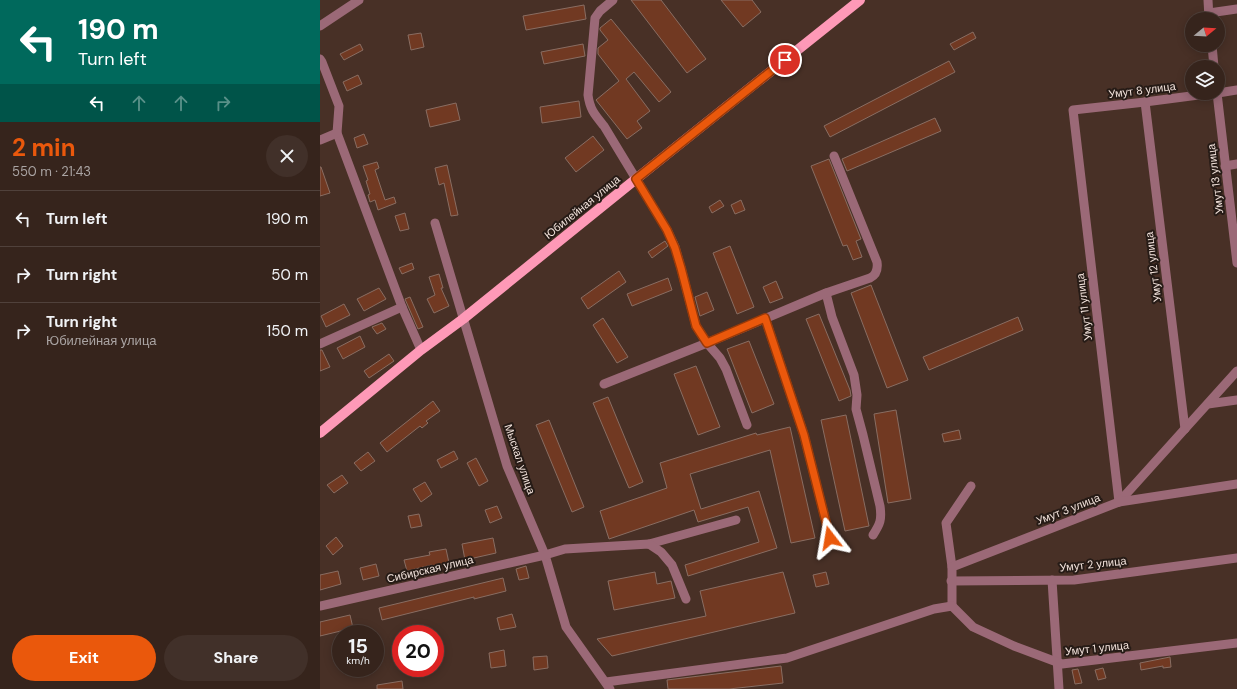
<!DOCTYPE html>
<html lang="en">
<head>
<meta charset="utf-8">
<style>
  :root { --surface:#36241c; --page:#413029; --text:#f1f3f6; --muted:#aaa4a3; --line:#50413b; --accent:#ea580c }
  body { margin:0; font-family:"DM Sans",sans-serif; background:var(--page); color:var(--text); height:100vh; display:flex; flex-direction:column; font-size:15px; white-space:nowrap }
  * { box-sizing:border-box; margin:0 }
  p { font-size:13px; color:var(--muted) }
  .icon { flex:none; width:22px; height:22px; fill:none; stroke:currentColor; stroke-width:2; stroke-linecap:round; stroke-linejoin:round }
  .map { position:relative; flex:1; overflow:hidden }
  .side { display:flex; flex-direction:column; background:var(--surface); width:320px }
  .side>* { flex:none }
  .hud { background:#00695c; color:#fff; overflow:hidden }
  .needle { width:26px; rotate:72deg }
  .fabs { position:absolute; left:865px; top:12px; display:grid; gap:8px }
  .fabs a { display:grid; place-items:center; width:40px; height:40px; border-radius:50%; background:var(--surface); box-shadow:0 2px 10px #0003,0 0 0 1px var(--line); font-size:20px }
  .speed { position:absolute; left:12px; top:625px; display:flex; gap:8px; font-size:20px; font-weight:700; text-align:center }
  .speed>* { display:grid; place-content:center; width:52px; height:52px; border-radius:50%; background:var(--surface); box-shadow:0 2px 10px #0003,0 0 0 1px var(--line); line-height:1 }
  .speed small { font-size:10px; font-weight:400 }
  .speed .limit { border:6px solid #d22; background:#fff; color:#111 }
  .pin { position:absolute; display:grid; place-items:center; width:34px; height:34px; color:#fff; margin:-17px; border:2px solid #fff; border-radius:50%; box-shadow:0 1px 4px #0007 }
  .me { position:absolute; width:44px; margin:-22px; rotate:346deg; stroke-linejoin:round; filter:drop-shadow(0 0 3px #0008) }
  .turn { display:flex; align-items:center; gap:14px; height:84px; padding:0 12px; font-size:18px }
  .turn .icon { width:52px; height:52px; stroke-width:2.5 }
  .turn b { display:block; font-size:28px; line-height:34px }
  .lanes { display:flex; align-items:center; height:38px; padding:0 12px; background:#0003; justify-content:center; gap:20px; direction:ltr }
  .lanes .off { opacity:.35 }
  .round { display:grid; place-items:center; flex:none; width:42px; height:42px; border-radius:21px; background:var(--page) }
  .head { display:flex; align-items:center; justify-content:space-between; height:68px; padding:0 12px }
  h1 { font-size:24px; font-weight:700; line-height:30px; color:var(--accent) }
  .button { display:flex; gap:8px; margin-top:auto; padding:8px 12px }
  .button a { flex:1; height:46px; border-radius:24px; background:var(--accent); color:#fff; font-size:16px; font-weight:700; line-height:46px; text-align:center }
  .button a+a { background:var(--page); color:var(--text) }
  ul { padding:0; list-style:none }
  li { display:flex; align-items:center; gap:12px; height:56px; padding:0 12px; border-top:1px solid var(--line) }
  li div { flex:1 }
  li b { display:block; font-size:15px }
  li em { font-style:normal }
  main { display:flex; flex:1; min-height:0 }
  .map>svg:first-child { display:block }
  .building { fill:#713922; stroke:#896d62 }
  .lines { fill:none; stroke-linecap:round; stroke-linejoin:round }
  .minor { stroke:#9b6977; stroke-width:9 }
  .major { stroke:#fe99b7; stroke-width:10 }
  .route-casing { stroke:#983908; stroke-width:10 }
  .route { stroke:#ea580c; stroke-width:7 }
  .labels { text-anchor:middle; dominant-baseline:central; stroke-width:4; stroke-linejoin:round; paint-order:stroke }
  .street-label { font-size:11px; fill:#f4e4dd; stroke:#261b16 }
</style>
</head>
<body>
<main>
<section class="side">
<div class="hud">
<div class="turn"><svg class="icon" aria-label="left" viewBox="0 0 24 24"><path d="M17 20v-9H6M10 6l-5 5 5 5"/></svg><div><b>190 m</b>Turn left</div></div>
<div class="lanes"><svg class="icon" aria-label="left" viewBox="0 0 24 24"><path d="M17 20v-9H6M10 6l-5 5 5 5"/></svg><svg class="icon off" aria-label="ahead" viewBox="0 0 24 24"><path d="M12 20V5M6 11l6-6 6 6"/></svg><svg class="icon off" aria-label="ahead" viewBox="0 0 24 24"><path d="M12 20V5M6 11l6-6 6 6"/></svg><svg class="icon off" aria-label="right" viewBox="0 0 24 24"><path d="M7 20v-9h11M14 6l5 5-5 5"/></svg></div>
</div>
<div class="head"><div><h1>2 min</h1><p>550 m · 21:43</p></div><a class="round"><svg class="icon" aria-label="close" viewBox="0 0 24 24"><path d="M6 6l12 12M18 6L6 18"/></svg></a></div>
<ul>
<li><svg class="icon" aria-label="left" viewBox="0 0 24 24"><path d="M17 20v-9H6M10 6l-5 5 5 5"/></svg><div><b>Turn left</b></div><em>190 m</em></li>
<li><svg class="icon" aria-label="right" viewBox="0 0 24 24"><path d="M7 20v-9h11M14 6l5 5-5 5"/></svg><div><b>Turn right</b></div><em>50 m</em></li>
<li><svg class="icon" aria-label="right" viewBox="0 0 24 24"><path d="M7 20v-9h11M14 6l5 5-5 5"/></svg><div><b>Turn right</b><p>Юбилейная улица</p></div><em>150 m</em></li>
</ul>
<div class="button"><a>Exit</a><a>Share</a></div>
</section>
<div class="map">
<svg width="917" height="689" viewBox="0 0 917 689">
  <rect width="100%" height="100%" fill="#483026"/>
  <g class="building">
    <polygon points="311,0 341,0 386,59 367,73"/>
    <polygon points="401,0 432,0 441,12 423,27"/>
    <polygon points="264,5 266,19 206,30 203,16"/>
    <polygon points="291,19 351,92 339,102 314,72 306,79 330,111 317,121 322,128 307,139 276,100 299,81 278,54 278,48 288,40 280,30 280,28"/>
    <polygon points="653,32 656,38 634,50 630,44"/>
    <polygon points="101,33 104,47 91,50 88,35"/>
    <polygon points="40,44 43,50 24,60 20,54"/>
    <polygon points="263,44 265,56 224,64 221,52"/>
    <polygon points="629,61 635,72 510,137 504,126"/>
    <polygon points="38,75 42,84 27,91 23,82"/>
    <polygon points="259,101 261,117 222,123 220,107"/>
    <polygon points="136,103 140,120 110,127 106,110"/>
    <polygon points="615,118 621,131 527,171 522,159"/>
    <polygon points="44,134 48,144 37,148 34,138"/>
    <polygon points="273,136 284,150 256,172 245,158"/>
    <polygon points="509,159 541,239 536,241 542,257 533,260 527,245 523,246 491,166"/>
    <polygon points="57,162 59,168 55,170 65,200 74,197 76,203 58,210 55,200 50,202 48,195 50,194 46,181 48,180 43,166"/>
    <polygon points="127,165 138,215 131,216 124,183 119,185 115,168"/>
    <polygon points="0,167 1,167 10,193 0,196"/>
    <polygon points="400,200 404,206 392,213 389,207"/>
    <polygon points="421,200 425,210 415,214 411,205"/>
    <polygon points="85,213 89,229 80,231 75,216"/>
    <polygon points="345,241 348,246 332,258 328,252"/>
    <polygon points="410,246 434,307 417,314 393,253"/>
    <polygon points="92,263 94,269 82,274 79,268"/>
    <polygon points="299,271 306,282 268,309 261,298"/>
    <polygon points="119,274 123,288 121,288 129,306 114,313 107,299 115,295 109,277"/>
    <polygon points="348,278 352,290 312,306 307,294"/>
    <polygon points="456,281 463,298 450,303 443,287"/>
    <polygon points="551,285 588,380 567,388 531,293"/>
    <polygon points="59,288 66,299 44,311 37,299"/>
    <polygon points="387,292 394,310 380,316 375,297"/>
    <polygon points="90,297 103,327 98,329 85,299"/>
    <polygon points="24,304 30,315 6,327 1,316"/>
    <polygon points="499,314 530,390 531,396 519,401 486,319"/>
    <polygon points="698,317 703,330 609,370 603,357"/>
    <polygon points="283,318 308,357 297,363 273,325"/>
    <polygon points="62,323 66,329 57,334 52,327"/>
    <polygon points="40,336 45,347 23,359 17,348"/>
    <polygon points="429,341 454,404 432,413 407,349"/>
    <polygon points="0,350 2,350 10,367 0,371"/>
    <polygon points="69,354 74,361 49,378 44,371"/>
    <polygon points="376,366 400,427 378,435 354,374"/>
    <polygon points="288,397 323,482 309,488 273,403"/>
    <polygon points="113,401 120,411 106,421 108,423 102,428 100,426 67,452 60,443"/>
    <polygon points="576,410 591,499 568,503 554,414"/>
    <polygon points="526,415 549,526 525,531 501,420"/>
    <polygon points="229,420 264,507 252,512 216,425"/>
    <polygon points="470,427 495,538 471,543 450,450 370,474 381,509 439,491 457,548 368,576 365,565 439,542 428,507 378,522 374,510 289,539 280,511 347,488 340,463 436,433 437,435"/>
    <polygon points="639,430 641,439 624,442 622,434"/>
    <polygon points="134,451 138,459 121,468 117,460"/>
    <polygon points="48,452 55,461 41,471 34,463"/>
    <polygon points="156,458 168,481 159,486 147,463"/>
    <polygon points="22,475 28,483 14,493 7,485"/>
    <polygon points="105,482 112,494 101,502 93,489"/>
    <polygon points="177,506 182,518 170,523 165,510"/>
    <polygon points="99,514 102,526 91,528 88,516"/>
    <polygon points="16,537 23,546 13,555 6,546"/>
    <polygon points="173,538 176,553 145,560 142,544"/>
    <polygon points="126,549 129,563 112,567 112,565 87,571 84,560 110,555 109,552"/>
    <polygon points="56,564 59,576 43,580 40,568"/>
    <polygon points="206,566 209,578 199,580 196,569"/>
    <polygon points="18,571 21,584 0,590 0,575"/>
    <polygon points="335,572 337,584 351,581 355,598 294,610 288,581"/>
    <polygon points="463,572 475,613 292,656 277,639 386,616 380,591"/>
    <polygon points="506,572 509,584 496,587 493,575"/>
    <polygon points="183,578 186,591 154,599 154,597 62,620 59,608"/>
    <polygon points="192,614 196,627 180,630 177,618"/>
    <polygon points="30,615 33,628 0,636 0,622"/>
    <polygon points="184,650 186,666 171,668 169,653"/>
    <polygon points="227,656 228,668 214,670 213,657"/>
    <polygon points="850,657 851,667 843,668 843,666 821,670 820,663"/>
    <polygon points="461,666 463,683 409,689 348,689 347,680"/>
    <polygon points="783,668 786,678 778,680 775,670"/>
    <polygon points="758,669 762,683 755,684 752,670"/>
    <polygon points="82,681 83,689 57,689 57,685"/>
  </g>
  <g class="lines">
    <g class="minor">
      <path d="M293,0l-13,11 -5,7 -7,77c2,15 7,20 16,31l63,104 8,17 6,21 15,58 11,17 13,15 6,11 21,56"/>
      <polyline points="888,0 889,18"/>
      <polyline points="889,13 917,9"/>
      <polyline points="0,26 39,0"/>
      <polyline points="892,45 894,67"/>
      <polyline points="0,59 2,62 19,106 17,133 82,307 101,350"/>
      <polyline points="897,93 917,263"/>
      <polyline points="898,93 917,90"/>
      <polyline points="825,102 865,429"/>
      <polyline points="0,140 17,133"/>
      <polyline points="905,166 917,164"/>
      <polyline points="115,223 187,466 225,555 246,627 290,689"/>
      <path d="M506,293l6,24 22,58 3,20 -1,14 7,26 17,71c2,14 0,18 -7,29"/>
      <polyline points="445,318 484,435 510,538"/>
      <polyline points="0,344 82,307"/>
      <path d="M284,384l103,-41 119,-50 44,-15c6,-3 8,-9 7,-16l-43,-106"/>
      <polyline points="888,404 917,400"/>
      <polyline points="799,502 753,110 825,102 894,93"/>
      <polyline points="799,502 917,371"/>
      <polyline points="329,544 416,520"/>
      <polyline points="632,567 626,523 651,486"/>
      <polyline points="732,580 739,689"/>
      <polyline points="631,581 754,580 917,558"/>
      <polyline points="0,606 225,555 245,549 329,544 341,552 352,565 366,599"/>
      <polyline points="632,606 632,567 799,502 917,484"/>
      <polyline points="632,606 653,627 694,646 742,664 917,643"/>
      <polyline points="286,682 467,658 614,609 632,606"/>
    </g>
    <polyline class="major" points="0,433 101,350 143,319 316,179 540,0"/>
  </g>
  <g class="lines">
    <defs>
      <polyline id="route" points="465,60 316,179 347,230 355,248 361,268 376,326 387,343 445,318 484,435 510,538"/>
    </defs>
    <use href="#route" class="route-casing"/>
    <use href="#route" class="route"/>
  </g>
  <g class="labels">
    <g class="street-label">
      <text transform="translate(822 90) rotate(-7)">Умут 8 улица</text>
      <text transform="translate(895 179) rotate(-97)">Умут 13 улица</text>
      <text transform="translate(262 207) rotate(-39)">Юбилейная улица</text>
      <text transform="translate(833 267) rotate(-97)">Умут 12 улица</text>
      <text transform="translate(764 307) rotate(-97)">Умут 11 улица</text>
      <text transform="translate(200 459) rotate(71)">Мыскал улица</text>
      <text transform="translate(748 509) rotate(-21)">Умут 3 улица</text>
      <text transform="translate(773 564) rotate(-6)">Умут 2 улица</text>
      <text transform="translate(110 569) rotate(-13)">Сибирская улица</text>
      <text transform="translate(777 648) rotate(-6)">Умут 1 улица</text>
    </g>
  </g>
</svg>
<div class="fabs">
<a><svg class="needle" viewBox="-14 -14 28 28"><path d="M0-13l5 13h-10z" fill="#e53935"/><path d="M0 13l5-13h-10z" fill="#aaa4a3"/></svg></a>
<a><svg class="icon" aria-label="layers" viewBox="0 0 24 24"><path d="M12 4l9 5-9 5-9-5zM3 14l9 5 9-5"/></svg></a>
</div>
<div class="speed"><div>15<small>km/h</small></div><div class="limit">20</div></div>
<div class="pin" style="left:465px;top:60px;background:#d93025"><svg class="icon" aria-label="arrive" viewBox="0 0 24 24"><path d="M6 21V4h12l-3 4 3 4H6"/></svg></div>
<svg class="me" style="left:510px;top:538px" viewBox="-20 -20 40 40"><path d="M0-17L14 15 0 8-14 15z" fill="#ea580c" stroke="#fff" stroke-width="4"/></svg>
</div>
</main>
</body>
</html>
